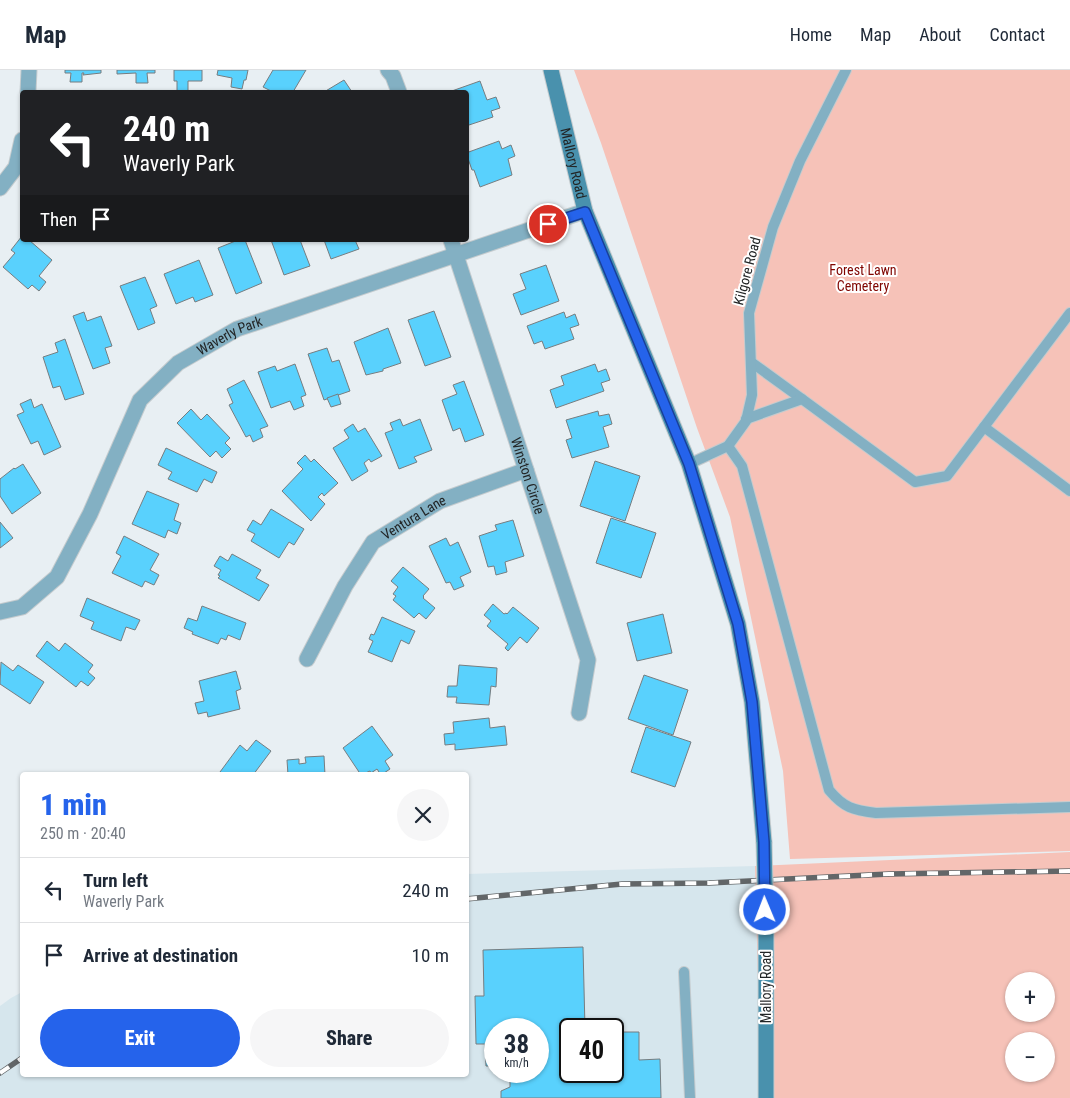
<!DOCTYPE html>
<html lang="en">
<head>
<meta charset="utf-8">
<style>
  :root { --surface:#fff; --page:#f6f6f7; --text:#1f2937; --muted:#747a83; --line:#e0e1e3; --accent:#2563eb }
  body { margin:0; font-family:"Roboto Condensed",sans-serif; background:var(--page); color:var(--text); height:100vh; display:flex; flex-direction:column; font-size:19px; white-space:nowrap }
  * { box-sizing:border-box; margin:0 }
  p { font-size:16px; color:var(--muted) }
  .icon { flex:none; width:28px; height:28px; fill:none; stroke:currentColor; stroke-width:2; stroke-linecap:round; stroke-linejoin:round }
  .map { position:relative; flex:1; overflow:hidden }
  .details { position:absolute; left:20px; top:702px; width:449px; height:305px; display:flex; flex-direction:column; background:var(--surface); border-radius:5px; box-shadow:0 1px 4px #0004 }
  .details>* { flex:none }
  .top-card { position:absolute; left:20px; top:20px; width:449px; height:152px; border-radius:5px; box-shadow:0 1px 4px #0004; background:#202124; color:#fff; overflow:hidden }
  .tools { position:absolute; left:1005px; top:902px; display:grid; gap:10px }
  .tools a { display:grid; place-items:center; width:50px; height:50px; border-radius:50%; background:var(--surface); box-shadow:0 1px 4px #0004; font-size:25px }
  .speed { position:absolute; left:484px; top:948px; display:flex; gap:10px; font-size:25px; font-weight:700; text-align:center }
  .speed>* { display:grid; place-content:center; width:65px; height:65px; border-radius:50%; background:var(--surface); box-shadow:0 1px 4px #0004; line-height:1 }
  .speed small { font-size:12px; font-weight:400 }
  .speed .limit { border:2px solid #111; border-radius:8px; background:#fff; color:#111 }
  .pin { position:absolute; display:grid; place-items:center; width:42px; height:42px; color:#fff; margin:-21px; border:2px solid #fff; border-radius:50%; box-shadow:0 1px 5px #0007 }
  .me { position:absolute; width:55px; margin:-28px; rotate:359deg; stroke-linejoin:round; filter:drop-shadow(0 0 4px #0008) }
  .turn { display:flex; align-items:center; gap:18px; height:105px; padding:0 20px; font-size:22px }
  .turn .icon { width:65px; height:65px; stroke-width:2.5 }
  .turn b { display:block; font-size:35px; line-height:42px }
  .then { display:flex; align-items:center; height:48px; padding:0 20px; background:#0003; gap:10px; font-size:19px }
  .round { display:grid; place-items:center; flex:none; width:52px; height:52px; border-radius:26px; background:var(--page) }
  .summary { display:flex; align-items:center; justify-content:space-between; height:85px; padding:0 20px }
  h1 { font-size:30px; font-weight:800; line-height:38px; color:var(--accent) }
  .button { display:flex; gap:10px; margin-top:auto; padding:10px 20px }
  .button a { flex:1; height:58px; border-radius:30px; background:var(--accent); color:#fff; font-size:20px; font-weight:800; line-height:58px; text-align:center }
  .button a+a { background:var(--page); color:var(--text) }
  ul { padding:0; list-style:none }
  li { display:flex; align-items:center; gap:15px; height:65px; padding:0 20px; border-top:1px solid var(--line) }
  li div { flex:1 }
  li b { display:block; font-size:19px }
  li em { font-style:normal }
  header { display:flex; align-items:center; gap:30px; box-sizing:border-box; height:70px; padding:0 25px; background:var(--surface); border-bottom:1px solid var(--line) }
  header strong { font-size:24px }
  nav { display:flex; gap:28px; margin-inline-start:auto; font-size:18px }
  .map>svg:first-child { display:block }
  .built { fill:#d6e6ed; fill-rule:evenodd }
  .green { fill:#f6c2b8; fill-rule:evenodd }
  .building { fill:#59d1fd; stroke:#767d80; fill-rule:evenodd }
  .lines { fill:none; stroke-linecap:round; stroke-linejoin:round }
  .lane-casing { stroke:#c4cbce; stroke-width:12 }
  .street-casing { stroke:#c4cbce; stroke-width:17 }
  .secondary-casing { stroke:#c4cbce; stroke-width:17 }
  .lane { stroke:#83b0c3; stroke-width:10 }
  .street { stroke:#83b0c3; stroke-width:15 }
  .secondary { stroke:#4991ad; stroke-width:15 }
  .rail-casing { stroke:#626668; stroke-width:5.5 }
  .rail { stroke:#fff; stroke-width:4; stroke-dasharray:11; stroke-linecap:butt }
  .secondary-bridge-casing { stroke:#c4cbce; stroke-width:17; stroke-linecap:butt }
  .secondary-bridge { stroke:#4991ad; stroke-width:15 }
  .route-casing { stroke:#184099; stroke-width:12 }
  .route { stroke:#2563eb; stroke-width:9 }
  .labels { text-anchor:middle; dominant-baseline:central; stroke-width:4; stroke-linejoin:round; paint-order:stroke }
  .street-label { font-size:14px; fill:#222526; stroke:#fff }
  .park-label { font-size:14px; fill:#800500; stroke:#fff }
</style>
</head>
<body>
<header>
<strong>Map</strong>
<nav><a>Home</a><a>Map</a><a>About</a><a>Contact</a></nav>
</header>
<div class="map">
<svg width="1070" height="1028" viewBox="0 0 1070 1028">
  <rect width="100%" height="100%" fill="#e8eff3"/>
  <path class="built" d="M755,796l6,232h-761v-92l11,-8 11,-6v83h444v-201zM495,959h43v42h-43zM570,959h42v42h-42z"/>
  <g class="green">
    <polygon points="574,0 1070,0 1070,781 790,789 783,701 730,447 697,358 601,73"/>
    <path d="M1070,782v246h-309l-6,-232zM1014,911h32v33h-32zM1014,971h32v33h-32z"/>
  </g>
  <g class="building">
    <polygon points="65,0 101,0 101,3 83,5 84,3 82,3 82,12 70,12 71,3 65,3"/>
    <polygon points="117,0 155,0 155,3 147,3 148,13 136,13 136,3 117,4"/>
    <polygon points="174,0 202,0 202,11 188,11 188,21 177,21 177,11 174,11"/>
    <polygon points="218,0 248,0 246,10 244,10 242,19 231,17 232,8 217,5"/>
    <polygon points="273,0 306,0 293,22 273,22 263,17"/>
    <polygon points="344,10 352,22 324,22"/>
    <polygon points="480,11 487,30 496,27 500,38 491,41 493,47 466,56 466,22 449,22"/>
    <polygon points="499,71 502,79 511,75 515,86 508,89 512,105 480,117 474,100 472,100 466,83"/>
    <polygon points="22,166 22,170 29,170 52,190 39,206 46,212 39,221 32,215 28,219 3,197 15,183 11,180"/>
    <polygon points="238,170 245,170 262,213 236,224 218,178"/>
    <polygon points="271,170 300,170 310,196 284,205"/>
    <polygon points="324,170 355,170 359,179 331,189"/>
    <polygon points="199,190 213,225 195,232 193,227 176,234 164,204"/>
    <polygon points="546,195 559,231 521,245 513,224 526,219 520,204"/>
    <polygon points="145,207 157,236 150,239 155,253 138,260 120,216"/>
    <polygon points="434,241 451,287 425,296 408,250"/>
    <polygon points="84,242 87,251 101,246 112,276 105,278 110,293 93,299 73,246"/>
    <polygon points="564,242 566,248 575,244 579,255 570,258 574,269 545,279 542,271 534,274 527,256"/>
    <polygon points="388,258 401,293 383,299 383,301 366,305 354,272"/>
    <polygon points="65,269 84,324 65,330 60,316 53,318 43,287 58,282 55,273"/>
    <polygon points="327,278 332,292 339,290 350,321 324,330 308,284"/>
    <polygon points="295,294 306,325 301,327 304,336 294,340 290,331 271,338 258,302 275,296 277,301"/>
    <polygon points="595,294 598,302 606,299 610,310 601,313 604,321 556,338 550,320 564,315 561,306"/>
    <polygon points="244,310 268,356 260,359 263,367 253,372 250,365 246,367 229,335 233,333 227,319"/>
    <polygon points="464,311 484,365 465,372 460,358 453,361 442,330 457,324 453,315"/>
    <polygon points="338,324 341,334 331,337 327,328"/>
    <polygon points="31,329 34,338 42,334 61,377 44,385 38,371 31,374 17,345 24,342 20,334"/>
    <polygon points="191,339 201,350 207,344 230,368 225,373 231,379 222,388 216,381 210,387 177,353"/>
    <polygon points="598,341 599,346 609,344 612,354 603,357 609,377 572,388 566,370 572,368 566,350"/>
    <polygon points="400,349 403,356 420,349 432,380 414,387 417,392 399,399 385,363 393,360 390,353"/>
    <polygon points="353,354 358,362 365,358 382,386 371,392 369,389 364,393 368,401 352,411 333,378 349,368 344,360"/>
    <polygon points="166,378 217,402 212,413 204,409 197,422 168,409 172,402 158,395"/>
    <polygon points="305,385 311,392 314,389 338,413 324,426 322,423 318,427 325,434 311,451 282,421 303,399 297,393"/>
    <polygon points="595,391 640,406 625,451 580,436"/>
    <polygon points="23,394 41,423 12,444 0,426 0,409 14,398 15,399"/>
    <polygon points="147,421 179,434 174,450 181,453 177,464 168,460 165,468 132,454"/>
    <polygon points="271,439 304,459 294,475 289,472 279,488 251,471 255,464 247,460 253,450 261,455"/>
    <polygon points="611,448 656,463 641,508 596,493"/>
    <polygon points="513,450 524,486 505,492 507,502 496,505 494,496 488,497 479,466 497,460 495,455"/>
    <polygon points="0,452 13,468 0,478"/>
    <polygon points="124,466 159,484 150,500 159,505 154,515 145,511 142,517 112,503 121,486 116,483"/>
    <polygon points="446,468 450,476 458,472 471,502 460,507 464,516 454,520 450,512 446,513 429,476"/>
    <polygon points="232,484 261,500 256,508 269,515 259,531 218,508 220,506 218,505 221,500 214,496 220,486 228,491"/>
    <polygon points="403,497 429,519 423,526 424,527 423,528 435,538 426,549 419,543 414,548 393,530 396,526 393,524 398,517 391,511"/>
    <polygon points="87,528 140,550 135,560 126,557 121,571 91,559 94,552 80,546"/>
    <polygon points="493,534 504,544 506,543 507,544 513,537 539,558 527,573 520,567 508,581 505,578 508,574 487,556 491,551 484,545"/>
    <polygon points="202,536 246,553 240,570 228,565 226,570 221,568 218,574 192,564 193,562 184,558 188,548 197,551"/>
    <polygon points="663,544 672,583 637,591 627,553"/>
    <polygon points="382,547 415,561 409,574 401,570 392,592 368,582 373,571 369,569 371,564 374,565"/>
    <polygon points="47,571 59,581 65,573 93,595 88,602 95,608 88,616 81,611 76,617 36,586"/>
    <polygon points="1,592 13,601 18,595 44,612 30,634 0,614"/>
    <polygon points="459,595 497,598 496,617 491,616 489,635 456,633 457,627 447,627 448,616 457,616"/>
    <polygon points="236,601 241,619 236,621 240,639 208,647 207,642 198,644 195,633 204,631 199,611"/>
    <polygon points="644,605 688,620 673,665 628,649"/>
    <polygon points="489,648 490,658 505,656 507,675 455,680 455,674 445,675 444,664 454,663 453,652"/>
    <polygon points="372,656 393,685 385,691 390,699 381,705 377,699 371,703 370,701 361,705 343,678"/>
    <polygon points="646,657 691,672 675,717 631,702"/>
    <polygon points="256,670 271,681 253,705 219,705 221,703 220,702 240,675 247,681"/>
    <polygon points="324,686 325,705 288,705 287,690 299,689 299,694 306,693 305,687"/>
    <path d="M583,877l2,81 35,-1 2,5h17v28l21,-1 1,39h-160v-7l9,-4v-16h28v-42h-43v37h-9l-1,-22h-9l-1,-48h9l-1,-46zM570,959h42v42h-42z"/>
  </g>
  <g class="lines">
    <defs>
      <g id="lane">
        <polyline points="751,292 802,329"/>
        <polyline points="746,349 802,329 915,412 947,406 1070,243"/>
        <polyline points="984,357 1070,421"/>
        <path d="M728,376l14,20 87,324c15,18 24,20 47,23l194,-6"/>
        <polyline points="689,394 728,376 746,351 752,325 749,243 773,157 800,91 846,0"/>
        <polyline points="684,902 690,1028"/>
      </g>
      <g id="street">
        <polyline points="388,0 393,6 399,22"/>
        <polyline points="28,22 29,0"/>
        <polyline points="0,118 16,97 22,70"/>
        <path id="s1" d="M451,170l137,420 -9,53"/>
        <path id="s2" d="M0,542l22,-5 35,-30 33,-63 50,-114 38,-37 59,-34 348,-118"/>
        <path id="s3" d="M307,589l38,-73 28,-44 67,-41 86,-31"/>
      </g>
      <g id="secondary">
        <path id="s4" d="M551,0l34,141 104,253 49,160 14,78 12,140"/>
        <polyline points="766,857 766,1028"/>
      </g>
    </defs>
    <use href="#lane" class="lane-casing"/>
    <use href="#street" class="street-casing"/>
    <use href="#secondary" class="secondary-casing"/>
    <use href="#lane" class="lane"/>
    <use href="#street" class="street"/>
    <use href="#secondary" class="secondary"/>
    <defs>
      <g id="rail">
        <polyline points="466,829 622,814 709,813 889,804 1070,801"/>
        <polyline points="0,1003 22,988"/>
      </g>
    </defs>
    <use href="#rail" class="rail-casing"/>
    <use href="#rail" class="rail"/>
    <defs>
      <polyline id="secondary-bridge" points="764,772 766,857"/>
    </defs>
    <use href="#secondary-bridge" class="secondary-bridge-casing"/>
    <use href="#secondary-bridge" class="secondary-bridge"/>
  </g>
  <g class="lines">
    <defs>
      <polyline id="route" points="548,154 585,142 689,394 738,554 752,632 764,772 765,840"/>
    </defs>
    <use href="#route" class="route-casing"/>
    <use href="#route" class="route"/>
  </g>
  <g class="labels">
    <g class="street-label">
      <text stroke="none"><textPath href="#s4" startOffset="96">Mallory Road</textPath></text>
      <text transform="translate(747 201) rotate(-75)">Kilgore Road</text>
      <text stroke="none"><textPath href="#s2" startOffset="376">Waverly Park</textPath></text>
      <text stroke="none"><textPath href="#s1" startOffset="248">Winston Circle</textPath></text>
      <text stroke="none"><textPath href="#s3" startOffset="182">Ventura Lane</textPath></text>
      <text transform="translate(766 917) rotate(-90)">Mallory Road</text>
    </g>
    <g class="park-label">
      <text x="863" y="200">Forest Lawn<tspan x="863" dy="16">Cemetery</tspan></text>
    </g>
  </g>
</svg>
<div class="tools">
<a>+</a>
<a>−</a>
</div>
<div class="speed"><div>38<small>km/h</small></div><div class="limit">40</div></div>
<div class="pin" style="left:548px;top:154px;background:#d93025"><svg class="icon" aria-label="arrive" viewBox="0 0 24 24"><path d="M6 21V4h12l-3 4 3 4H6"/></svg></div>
<svg class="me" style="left:765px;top:840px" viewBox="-20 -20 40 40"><circle r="17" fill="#2563eb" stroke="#fff" stroke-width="3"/><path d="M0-11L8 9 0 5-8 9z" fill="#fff"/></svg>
<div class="top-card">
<div class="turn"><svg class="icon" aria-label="left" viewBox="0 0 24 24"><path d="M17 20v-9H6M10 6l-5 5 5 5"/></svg><div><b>240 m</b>Waverly Park</div></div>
<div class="then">Then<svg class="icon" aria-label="arrive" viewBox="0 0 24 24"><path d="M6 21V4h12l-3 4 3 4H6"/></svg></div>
</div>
<section class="details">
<div class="summary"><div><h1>1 min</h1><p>250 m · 20:40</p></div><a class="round"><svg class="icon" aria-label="close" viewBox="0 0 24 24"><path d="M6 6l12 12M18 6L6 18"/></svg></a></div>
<ul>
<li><svg class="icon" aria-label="left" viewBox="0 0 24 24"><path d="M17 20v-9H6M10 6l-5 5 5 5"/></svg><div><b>Turn left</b><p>Waverly Park</p></div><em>240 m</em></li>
<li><svg class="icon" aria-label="arrive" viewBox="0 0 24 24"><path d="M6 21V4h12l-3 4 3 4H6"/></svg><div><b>Arrive at destination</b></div><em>10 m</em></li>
</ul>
<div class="button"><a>Exit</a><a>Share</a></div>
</section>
</div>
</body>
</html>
